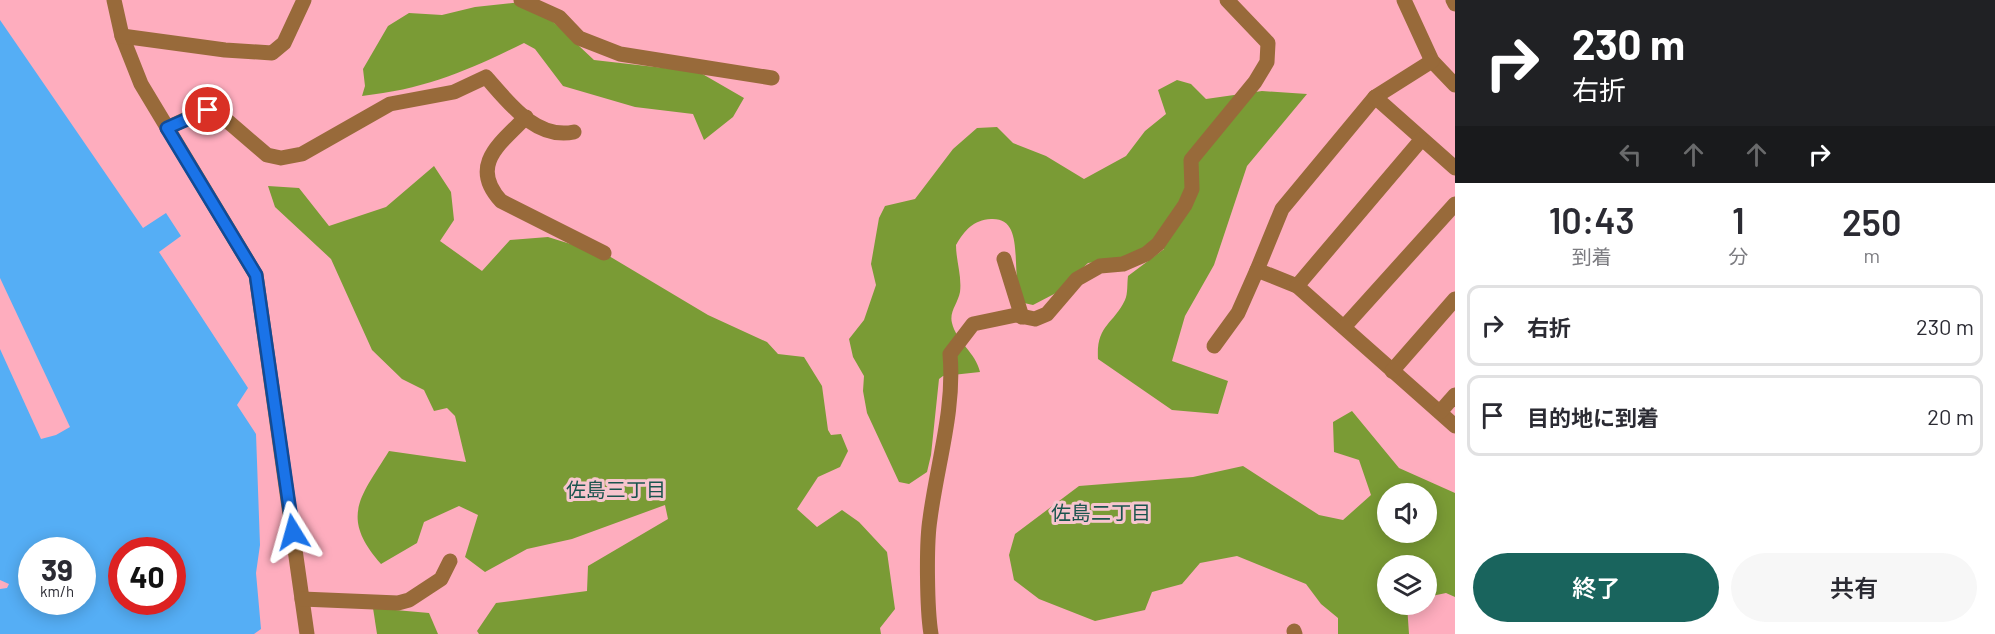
<!DOCTYPE html>
<html lang="ja">
<head>
<meta charset="utf-8">
<style>
  :root { --surface:#fff; --page:#f7f7f7; --text:#2b2b33; --muted:#7c7c81; --line:#e1e1e2; --accent:#19645d }
  body { margin:0; font-family:Barlow,"Noto Sans JP",sans-serif; background:var(--page); color:var(--text); height:100vh; display:flex; flex-direction:column; font-size:22px; white-space:nowrap }
  * { box-sizing:border-box; margin:0 }
  p { font-size:20px; color:var(--muted) }
  .icon { flex:none; width:33px; height:33px; fill:none; stroke:currentColor; stroke-width:2; stroke-linecap:round; stroke-linejoin:round }
  .map { position:relative; flex:1; overflow:hidden }
  .drawer { display:flex; flex-direction:column; background:var(--surface); width:540px }
  .drawer>* { flex:none }
  .hud { background:#202124; color:#fff; overflow:hidden }
  .tools { position:absolute; left:1377px; top:483px; display:grid; gap:12px }
  .tools a { display:grid; place-items:center; width:60px; height:60px; border-radius:50%; background:var(--surface); box-shadow:0 3px 15px #0003; font-size:30px }
  .speed { position:absolute; left:18px; top:537px; display:flex; gap:12px; font-size:30px; font-weight:700; text-align:center }
  .speed>* { display:grid; place-content:center; width:78px; height:78px; border-radius:50%; background:var(--surface); box-shadow:0 3px 15px #0003; line-height:1 }
  .speed small { font-size:15px; font-weight:400 }
  .speed .limit { border:9px solid #d22; background:#fff; color:#111 }
  .pin { position:absolute; display:grid; place-items:center; width:51px; height:51px; color:#fff; margin:-26px; border:3px solid #fff; border-radius:50%; box-shadow:0 2px 6px #0007 }
  .me { position:absolute; width:66px; margin:-33px; rotate:352deg; stroke-linejoin:round; filter:drop-shadow(0 0 4px #0008) }
  .turn { display:flex; align-items:center; gap:21px; height:126px; padding:0 18px; font-size:27px }
  .turn .icon { width:78px; height:78px; stroke-width:2.5 }
  .turn b { display:block; font-size:42px; line-height:51px }
  .lanes { display:flex; align-items:center; height:57px; padding:0 18px; background:#0003; justify-content:center; gap:30px; direction:ltr }
  .lanes .off { opacity:.35 }
  .eta { display:flex; justify-content:space-evenly; align-items:center; height:102px; text-align:center }
  .eta b { font-size:36px; font-weight:600; line-height:42px }
  .primary-button { display:flex; gap:12px; margin-top:auto; padding:12px 18px }
  .primary-button a { flex:1; height:69px; border-radius:36px; background:var(--accent); color:#fff; font-size:24px; font-weight:600; line-height:69px; text-align:center }
  .primary-button a+a { background:var(--page); color:var(--text) }
  ul { padding:0; list-style:none }
  li { display:flex; align-items:center; gap:18px; height:81px; margin:0 12px 9px; padding:0 6px; border:3px solid var(--line); border-radius:12px }
  li div { flex:1 }
  li b { display:block; font-size:22px }
  li em { font-style:normal }
  main { display:flex; flex:1; min-height:0 }
  .map>svg:first-child { display:block }
  .forest { fill:#7a9b35; fill-rule:evenodd }
  .water { fill:#55aef5; fill-rule:evenodd }
  .pier { fill:#feadbe }
  .lines { fill:none; stroke-linecap:round; stroke-linejoin:round }
  .minor { stroke:#986a3a; stroke-width:15 }
  .route-casing { stroke:#114b97; stroke-width:15 }
  .route { stroke:#1a73e8; stroke-width:10 }
  .labels { text-anchor:middle; dominant-baseline:central; stroke-width:6; stroke-linejoin:round; paint-order:stroke }
  .neighbourhood-label { font-size:20px; fill:#1a544e; stroke:#f7c5ce }
</style>
</head>
<body>
<main>
<div class="map">
<svg width="1455" height="634" viewBox="0 0 1455 634">
  <rect width="100%" height="100%" fill="#feadbe"/>
  <g class="forest">
    <path d="M531,1l63,59 105,12 45,26 -11,19 -29,23 -11,-26 -58,-7 -72,-21 -28,-37 -11,-6c-57,28 -98,46 -162,53l3,-10 -2,-17 25,-43 21,-13 33,2 33,-8z"/>
    <path d="M1177,80l14,4 15,15 56,-8 45,3 -60,72 -33,99 -29,51 -13,45 56,20 -10,33 -46,-4 -74,-51c-2,-34 15,-34 27,-59 3,-6 2,-17 3,-24l36,-27 -7,-4 -37,14 -32,4 -32,30 -23,12 -9,-2c-17,-25 5,-86 -33,-84 -18,1 -26,11 -35,26 0,16 6,31 4,47 -2,11 -11,20 -8,31 4,18 24,30 28,49l-37,4 -4,3 -8,76 -4,17 -18,12 -10,-2 -32,-69 -4,-22 1,-15 -11,-19 -4,-18 15,-19 12,-35 -5,-21 8,-46 6,-12 30,-7 38,-50 24,-21 20,-1 16,16 33,13 38,23 42,-23 19,-25 21,-17 -8,-24z"/>
    <path d="M434,166l17,26 3,28 -14,21 42,30 28,-31 38,-3 61,19 99,59 59,27 11,12 26,3 18,29 6,44 3,5 10,-1 7,17 -8,16 -22,10 -21,32 20,18 25,-17 17,12 28,30 8,57 -15,19 1,6h-402l-2,-3 19,-28 91,-12 1,-25 80,-47 -3,-14 -93,34 -45,10 -42,23 -20,-15 13,-42 -19,-9 -35,16 -7,21 -36,21c-42,-48 -20,-67 8,-113l77,11 -11,-46 -8,-8 -13,3 -10,-21 -22,-11 -30,-29 -41,-91 -56,-52 -7,-21 31,2 30,38 57,-19z"/>
    <path d="M1352,411l47,57 56,25v104l-9,-4 -19,4 -1,-31h-38v38l19,1 2,29h-71v-16l-17,-14 -15,-20 -69,-28 -37,7 -18,21 -30,8 -7,18 -50,11 -56,-22 -25,-19 -5,-25 6,-21 64,-48 114,-9 50,-11 76,49 24,5 28,-25 -12,-35 -25,-8 -1,-30zM1388,494h38v38h-38z"/>
    <polygon points="373,608 429,613 438,634 377,634"/>
  </g>
  <path class="water" d="M0,20l143,208 23,-15 15,23 -22,16 89,136 -11,17 19,29 4,111 -4,28 5,56 -7,5h-254v-45l7,-1 2,-4 -9,-4zM32,550h50v52h-50zM122,550h50v52h-50z"/>
  <polygon class="pier" points="0,278 70,427 56,435 41,439 0,349"/>
  <g class="lines">
    <g class="minor">
      <polyline points="114,0 122,36 141,84 256,275 307,634"/>
      <polyline points="521,0 559,17 579,38 620,54 772,78"/>
      <polyline points="1404,0 1432,61 1455,85"/>
      <polyline points="1453,0 1455,4"/>
      <polyline points="122,36 225,50 272,53 284,43 304,0"/>
      <polyline points="1432,61 1375,97 1282,209 1257,270 1297,286 1455,426"/>
      <polyline points="1375,97 1455,168"/>
      <path d="M526,117c-25,26 -58,48 -25,84l103,52"/>
      <path d="M167,128l41,-19 9,3 50,43 14,3 21,-4 88,-50 64,-12 32,-15c23,26 50,63 88,55"/>
      <polyline points="1004,259 1022,317"/>
      <polyline points="1297,286 1421,140"/>
      <polyline points="1344,327 1455,204"/>
      <polyline points="1214,346 1238,313 1257,270"/>
      <polyline points="1392,371 1455,299"/>
      <polyline points="1440,412 1455,395"/>
      <polyline points="302,599 398,603 409,600 441,579 450,561"/>
      <polyline points="1294,631 1295,634"/>
      <path d="M931,634c-4,-24 -5,-90 -1,-115 7,-55 25,-109 20,-165l23,-30 43,-9 19,4 12,-5 30,-35 23,-13 23,-2 23,-10 12,-10 27,-39 7,-16 -1,-29 64,-78 12,-20 1,-19 -41,-43"/>
    </g>
  </g>
  <g class="lines">
    <defs>
      <polyline id="route" points="208,110 167,128 256,275 293,532"/>
    </defs>
    <use href="#route" class="route-casing"/>
    <use href="#route" class="route"/>
  </g>
  <g class="labels">
    <g class="neighbourhood-label">
      <text x="616" y="489">佐島三丁目</text>
      <text x="1101" y="512">佐島二丁目</text>
    </g>
  </g>
</svg>
<div class="tools">
<a><svg class="icon" aria-label="sound" viewBox="0 0 24 24"><path d="M4 9h4l5-4v14l-5-4H4zM17 9q2 3 0 6"/></svg></a>
<a><svg class="icon" aria-label="layers" viewBox="0 0 24 24"><path d="M12 4l9 5-9 5-9-5zM3 14l9 5 9-5"/></svg></a>
</div>
<div class="speed"><div>39<small>km/h</small></div><div class="limit">40</div></div>
<div class="pin" style="left:208px;top:110px;background:#d93025"><svg class="icon" aria-label="arrive" viewBox="0 0 24 24"><path d="M6 21V4h12l-3 4 3 4H6"/></svg></div>
<svg class="me" style="left:293px;top:532px" viewBox="-20 -20 40 40"><path d="M0-17L14 15 0 8-14 15z" fill="#1a73e8" stroke="#fff" stroke-width="4"/></svg>
</div>
<section class="drawer">
<div class="hud">
<div class="turn"><svg class="icon" aria-label="right" viewBox="0 0 24 24"><path d="M7 20v-9h11M14 6l5 5-5 5"/></svg><div><b>230 m</b>右折</div></div>
<div class="lanes"><svg class="icon off" aria-label="left" viewBox="0 0 24 24"><path d="M17 20v-9H6M10 6l-5 5 5 5"/></svg><svg class="icon off" aria-label="ahead" viewBox="0 0 24 24"><path d="M12 20V5M6 11l6-6 6 6"/></svg><svg class="icon off" aria-label="ahead" viewBox="0 0 24 24"><path d="M12 20V5M6 11l6-6 6 6"/></svg><svg class="icon" aria-label="right" viewBox="0 0 24 24"><path d="M7 20v-9h11M14 6l5 5-5 5"/></svg></div>
</div>
<div class="eta">
<div><b>10:43</b><p>到着</p></div>
<div><b>1</b><p>分</p></div>
<div><b>250</b><p>m</p></div>
</div>
<ul>
<li><svg class="icon" aria-label="right" viewBox="0 0 24 24"><path d="M7 20v-9h11M14 6l5 5-5 5"/></svg><div><b>右折</b></div><em>230 m</em></li>
<li><svg class="icon" aria-label="arrive" viewBox="0 0 24 24"><path d="M6 21V4h12l-3 4 3 4H6"/></svg><div><b>目的地に到着</b></div><em>20 m</em></li>
</ul>
<div class="primary-button"><a>終了</a><a>共有</a></div>
</section>
</main>
</body>
</html>
